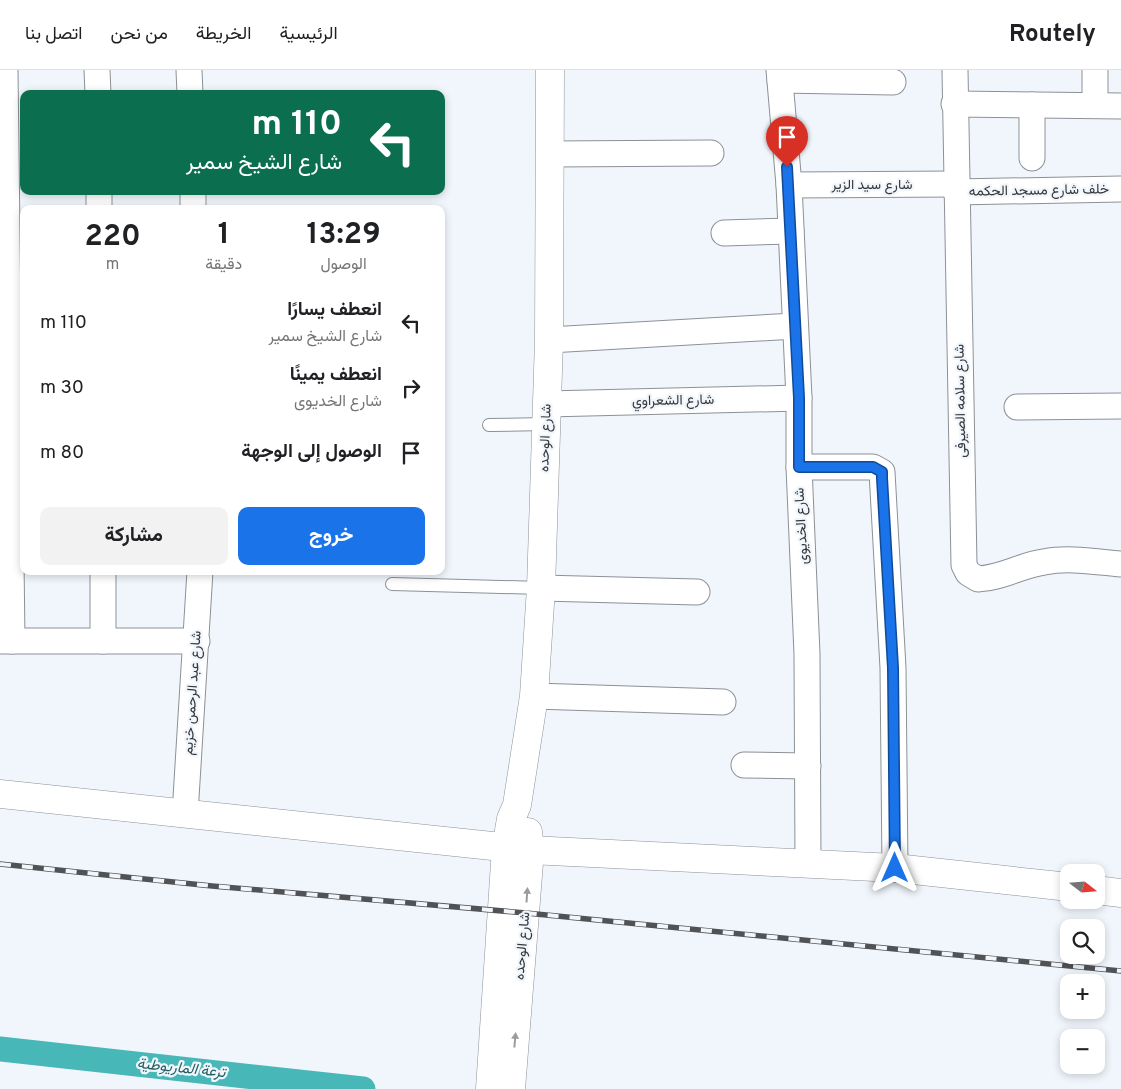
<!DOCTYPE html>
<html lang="ar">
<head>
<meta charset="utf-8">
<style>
  :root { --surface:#fff; --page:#f2f2f2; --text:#202124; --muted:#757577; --line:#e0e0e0; --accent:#1a73e8 }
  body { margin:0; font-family:Overpass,Vazirmatn,sans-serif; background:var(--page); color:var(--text); direction:rtl; height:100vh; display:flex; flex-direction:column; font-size:19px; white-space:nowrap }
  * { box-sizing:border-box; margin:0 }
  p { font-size:16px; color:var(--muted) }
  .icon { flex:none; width:28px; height:28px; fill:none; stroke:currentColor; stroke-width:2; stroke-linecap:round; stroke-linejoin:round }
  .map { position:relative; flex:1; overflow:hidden; direction:ltr }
  .panel { position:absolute; left:20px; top:135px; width:425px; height:370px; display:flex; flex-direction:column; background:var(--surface); border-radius:10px; box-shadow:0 2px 8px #0003; direction:rtl }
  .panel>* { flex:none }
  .top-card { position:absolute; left:20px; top:20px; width:425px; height:105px; border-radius:10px; box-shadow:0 2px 8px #0003; direction:rtl; background:#0b6e4f; color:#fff; overflow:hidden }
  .needle { width:32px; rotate:107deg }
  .controls { position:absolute; left:1060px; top:794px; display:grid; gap:10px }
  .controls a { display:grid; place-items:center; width:45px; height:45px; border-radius:10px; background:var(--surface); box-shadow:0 2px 8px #0003; font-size:25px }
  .pin { position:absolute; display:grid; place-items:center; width:42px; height:42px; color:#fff; margin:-51px -21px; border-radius:50% 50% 50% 0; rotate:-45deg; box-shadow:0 0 5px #0007 }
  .pin .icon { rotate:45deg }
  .me { position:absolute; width:55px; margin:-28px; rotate:0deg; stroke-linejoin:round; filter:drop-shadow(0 0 4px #0008) }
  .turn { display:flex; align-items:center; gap:18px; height:105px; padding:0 20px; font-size:22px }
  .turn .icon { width:65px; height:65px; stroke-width:2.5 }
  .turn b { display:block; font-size:35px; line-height:42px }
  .eta { display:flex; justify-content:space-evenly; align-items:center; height:85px; text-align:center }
  .eta b { font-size:30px; font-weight:700; line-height:35px }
  .primary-button { display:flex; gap:10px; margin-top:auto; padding:10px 20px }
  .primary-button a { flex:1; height:58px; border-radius:10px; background:var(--accent); color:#fff; font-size:20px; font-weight:700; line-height:58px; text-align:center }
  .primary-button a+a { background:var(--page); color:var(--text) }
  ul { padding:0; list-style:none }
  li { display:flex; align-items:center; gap:15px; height:65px; padding:0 20px }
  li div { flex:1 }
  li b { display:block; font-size:19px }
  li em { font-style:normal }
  header { display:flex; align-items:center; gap:30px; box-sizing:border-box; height:70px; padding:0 25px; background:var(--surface); border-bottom:1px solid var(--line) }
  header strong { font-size:24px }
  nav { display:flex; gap:28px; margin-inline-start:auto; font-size:18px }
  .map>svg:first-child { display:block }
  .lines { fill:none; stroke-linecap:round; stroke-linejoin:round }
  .canal { stroke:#48b7b8; stroke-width:25 }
  .lane-casing { stroke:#8c9197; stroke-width:14 }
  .street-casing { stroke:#8c9197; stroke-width:27 }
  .secondary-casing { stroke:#8c9197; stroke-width:29 }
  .lane { stroke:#fff; stroke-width:12 }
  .street { stroke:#fff; stroke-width:25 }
  .secondary { stroke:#fff; stroke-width:28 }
  .rail-casing { stroke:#505255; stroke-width:5.5 }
  .rail { stroke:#f0f6fc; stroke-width:4; stroke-dasharray:11; stroke-linecap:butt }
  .oneway { fill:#9a9b9c }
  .route-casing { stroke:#114b97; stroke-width:12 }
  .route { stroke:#1a73e8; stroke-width:9 }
  .labels { text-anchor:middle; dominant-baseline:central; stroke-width:4.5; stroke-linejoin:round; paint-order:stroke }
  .street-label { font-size:14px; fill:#353739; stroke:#f0f6fc }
  .water-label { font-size:15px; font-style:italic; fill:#225f60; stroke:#f0f6fc }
</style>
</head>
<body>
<header>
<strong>Routely</strong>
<nav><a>الرئيسية</a><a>الخريطة</a><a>من نحن</a><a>اتصل بنا</a></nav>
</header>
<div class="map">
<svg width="1121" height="1019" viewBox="0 0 1121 1019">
  <rect width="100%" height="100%" fill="#f0f6fc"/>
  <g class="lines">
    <polyline class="canal" points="0,979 363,1019"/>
    <defs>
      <g id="lane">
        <polyline points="489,355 546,354"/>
        <polyline points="392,514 541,518"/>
      </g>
      <g id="street">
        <polyline points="5,0 12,571"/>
        <polyline points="97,0 98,24"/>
        <polyline points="189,0 190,24"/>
        <polyline points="779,0 789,115 799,328 799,397 807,584 808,793"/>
        <path d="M955,0l9,495 4,8 10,6c24,-1 43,-14 66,-17 25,-5 52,0 77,2"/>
        <polyline points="780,10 893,12"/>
        <polyline points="954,34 1121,36"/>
        <polyline points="1032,35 1032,88"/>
        <polyline points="1095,35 1095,0"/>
        <polyline points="550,84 711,83"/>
        <polyline points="789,115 956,114"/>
        <polyline points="99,121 99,139"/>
        <polyline points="193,121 193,139"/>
        <polyline points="956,122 1121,119"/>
        <polyline points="724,163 791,161"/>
        <polyline points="549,270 795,256"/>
        <polyline points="547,334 799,328"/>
        <polyline points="1017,337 1121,336"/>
        <polyline points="799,397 873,397 882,402 893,598 895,798"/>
        <polyline points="103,501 103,571"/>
        <polyline points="541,518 697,522"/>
        <polyline points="0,571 197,571"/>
        <polyline points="534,626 723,632"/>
        <polyline points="744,695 808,696"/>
        <polyline points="185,744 200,501"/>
      </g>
      <g id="secondary">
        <polyline points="0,724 530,780 895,798 1069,817"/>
        <polyline points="1096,820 1121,823"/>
        <polyline points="490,1019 506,778 511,749 517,735 534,626 541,518 549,270 550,0"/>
        <polyline points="511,1019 530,780 528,762"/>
      </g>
    </defs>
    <use href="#lane" class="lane-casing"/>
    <use href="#street" class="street-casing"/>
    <use href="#secondary" class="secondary-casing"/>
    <use href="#lane" class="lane"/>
    <use href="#street" class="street"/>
    <use href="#secondary" class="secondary"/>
    <defs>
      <polyline id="rail" points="0,794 212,816 526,843 1121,901"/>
    </defs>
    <use href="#rail" class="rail-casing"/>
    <use href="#rail" class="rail"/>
  </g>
  <defs><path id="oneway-solid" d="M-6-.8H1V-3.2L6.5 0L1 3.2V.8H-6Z" transform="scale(1.25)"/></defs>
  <g class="oneway">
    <use href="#oneway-solid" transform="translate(527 825) rotate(-86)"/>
    <use href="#oneway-solid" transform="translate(515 970) rotate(-85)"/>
  </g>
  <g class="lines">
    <defs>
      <polyline id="route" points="787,97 799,328 799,397 873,397 882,402 882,408 893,598 895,798"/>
    </defs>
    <use href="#route" class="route-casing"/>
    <use href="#route" class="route"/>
  </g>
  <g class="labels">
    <g class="street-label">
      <text x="872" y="115">شارع سيد الزير</text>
      <text transform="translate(1039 121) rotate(-1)">خلف شارع مسجد الحكمه</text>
      <text transform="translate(673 331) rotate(-1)">شارع الشعراوي</text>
      <text transform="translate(961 331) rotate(-91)">شارع سلامه الصيرفى</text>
      <text transform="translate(546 368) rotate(-88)">شارع الوحده</text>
      <text transform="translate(802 456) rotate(-93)">شارع الخديوى</text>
      <text transform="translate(193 623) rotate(-86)">شارع عبد الرحمن خزيم</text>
      <text transform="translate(523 876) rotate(-85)">شارع الوحده</text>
    </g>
    <g class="water-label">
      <text transform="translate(181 999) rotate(6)">ترعة الماريوطية</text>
    </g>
  </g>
</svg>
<div class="controls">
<a><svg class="needle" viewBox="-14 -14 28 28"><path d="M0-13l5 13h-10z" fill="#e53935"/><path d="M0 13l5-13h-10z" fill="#757577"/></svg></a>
<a><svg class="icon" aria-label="search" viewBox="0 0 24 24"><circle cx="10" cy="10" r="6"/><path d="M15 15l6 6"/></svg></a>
<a>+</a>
<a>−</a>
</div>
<div class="pin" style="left:787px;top:97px;background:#d93025"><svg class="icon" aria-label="arrive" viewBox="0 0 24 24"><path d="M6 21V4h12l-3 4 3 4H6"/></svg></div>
<svg class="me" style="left:895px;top:798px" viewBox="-20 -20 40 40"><path d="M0-17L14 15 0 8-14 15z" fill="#1a73e8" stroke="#fff" stroke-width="4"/></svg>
<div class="top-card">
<div class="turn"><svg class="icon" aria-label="left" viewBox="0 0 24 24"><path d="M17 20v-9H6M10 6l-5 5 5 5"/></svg><div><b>110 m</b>شارع الشيخ سمير</div></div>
</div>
<section class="panel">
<div class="eta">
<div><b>13:29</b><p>الوصول</p></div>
<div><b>1</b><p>دقيقة</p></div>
<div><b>220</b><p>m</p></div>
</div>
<ul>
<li><svg class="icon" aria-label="left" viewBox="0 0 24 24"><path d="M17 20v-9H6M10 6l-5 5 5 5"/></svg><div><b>انعطف يسارًا</b><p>شارع الشيخ سمير</p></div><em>110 m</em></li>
<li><svg class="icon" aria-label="right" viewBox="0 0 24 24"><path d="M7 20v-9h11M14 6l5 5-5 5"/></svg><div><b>انعطف يمينًا</b><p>شارع الخديوى</p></div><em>30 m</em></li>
<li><svg class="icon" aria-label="arrive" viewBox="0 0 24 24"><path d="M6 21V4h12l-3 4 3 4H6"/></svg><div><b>الوصول إلى الوجهة</b></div><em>80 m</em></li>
</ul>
<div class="primary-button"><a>خروج</a><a>مشاركة</a></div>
</section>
</div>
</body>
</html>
